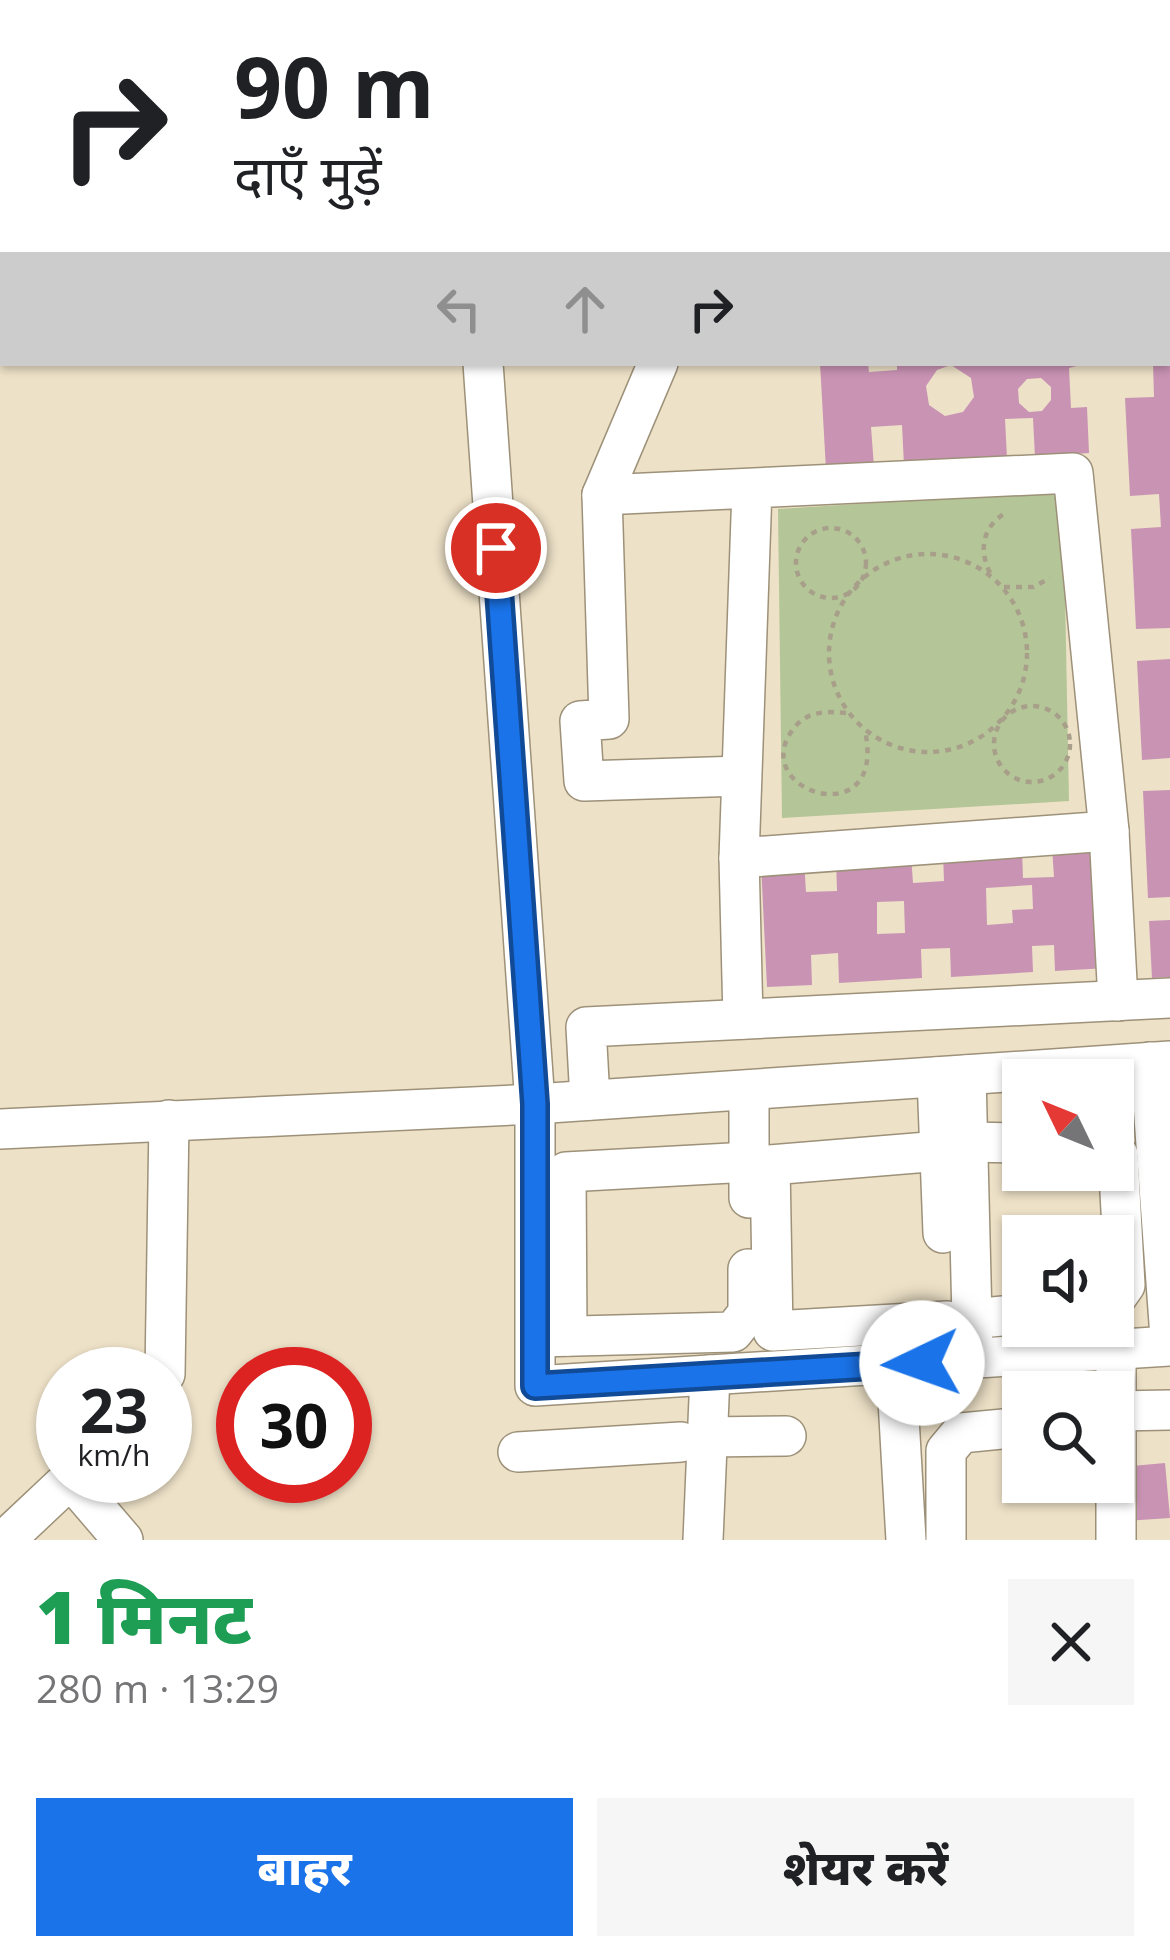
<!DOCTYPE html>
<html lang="hi">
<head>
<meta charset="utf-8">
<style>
  :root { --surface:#fff; --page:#f6f6f6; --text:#202124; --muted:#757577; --accent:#1a73e8 }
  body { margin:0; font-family:"Open Sans","Noto Sans Devanagari",sans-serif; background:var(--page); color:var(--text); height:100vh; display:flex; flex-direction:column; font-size:45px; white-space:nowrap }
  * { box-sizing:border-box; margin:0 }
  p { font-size:39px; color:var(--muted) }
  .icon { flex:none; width:66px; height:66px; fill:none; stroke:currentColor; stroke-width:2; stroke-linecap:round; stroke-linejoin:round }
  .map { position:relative; height:1540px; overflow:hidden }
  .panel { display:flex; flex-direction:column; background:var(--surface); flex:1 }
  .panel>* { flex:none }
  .guide { position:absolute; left:0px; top:0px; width:1170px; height:366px; box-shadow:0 3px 9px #0004; background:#fff; color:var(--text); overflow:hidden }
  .needle { width:78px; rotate:313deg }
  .controls { position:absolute; left:1002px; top:1059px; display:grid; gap:24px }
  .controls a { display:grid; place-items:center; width:132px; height:132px; border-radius:0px; background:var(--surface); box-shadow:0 3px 9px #0004; font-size:60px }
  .speed { position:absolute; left:36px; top:1347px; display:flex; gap:24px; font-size:60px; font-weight:700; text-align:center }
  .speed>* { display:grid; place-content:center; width:156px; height:156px; border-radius:50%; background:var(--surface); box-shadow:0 3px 9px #0004; line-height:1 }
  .speed small { font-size:30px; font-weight:400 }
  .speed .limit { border:18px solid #d22; background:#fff; color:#111 }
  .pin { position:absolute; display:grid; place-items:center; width:102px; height:102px; color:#fff; margin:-51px; border:6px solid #fff; border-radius:50%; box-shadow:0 3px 12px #0007 }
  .me { position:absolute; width:132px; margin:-66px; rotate:267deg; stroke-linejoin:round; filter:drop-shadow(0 0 9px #0008) }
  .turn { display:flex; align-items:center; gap:42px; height:252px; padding:0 36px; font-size:54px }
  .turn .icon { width:156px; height:156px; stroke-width:2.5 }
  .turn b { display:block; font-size:84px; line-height:102px }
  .lanes { display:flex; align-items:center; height:114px; padding:0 36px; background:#0003; justify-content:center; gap:60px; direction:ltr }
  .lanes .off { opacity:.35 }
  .round { display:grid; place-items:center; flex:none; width:126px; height:126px; border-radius:0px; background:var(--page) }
  .head { display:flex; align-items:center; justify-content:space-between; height:204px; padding:0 36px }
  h1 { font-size:72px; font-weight:800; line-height:90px; color:#1e9e55 }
  .primary-button { display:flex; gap:24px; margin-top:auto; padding:24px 36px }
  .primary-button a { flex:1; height:138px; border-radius:0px; background:var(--accent); color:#fff; font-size:48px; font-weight:800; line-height:138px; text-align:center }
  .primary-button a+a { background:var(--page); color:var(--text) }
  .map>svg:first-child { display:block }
  .green { fill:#b4c697 }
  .building { fill:#c993b4; fill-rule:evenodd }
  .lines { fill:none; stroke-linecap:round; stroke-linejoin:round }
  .minor-casing { stroke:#9d9179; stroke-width:42 }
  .path { stroke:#a89f8a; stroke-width:4.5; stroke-dasharray:6 6; stroke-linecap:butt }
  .minor { stroke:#fff; stroke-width:39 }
  .route-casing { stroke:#114b97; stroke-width:30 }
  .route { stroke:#1a73e8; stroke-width:21 }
</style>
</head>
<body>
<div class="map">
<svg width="1170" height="1540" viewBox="0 0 1170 1540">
  <rect width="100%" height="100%" fill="#ede1c7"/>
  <polygon class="green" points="1063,491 1069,801 782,818 778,509"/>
  <g class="building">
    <path d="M820,363h48l1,9 28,-2v-7h191l-19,5 2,40 16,-1 2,46 -54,4 -2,-39 -28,1 2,39 -103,7 -2,-40 -31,2 3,40 -48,3zM951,365l20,13 3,19 -11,15 -18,4 -16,-11 -3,-19 11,-16zM1041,378l10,9v13l-9,11 -13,1 -10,-9 -1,-14 9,-10z"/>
    <polygon points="1153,363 1170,363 1170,628 1136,629 1131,529 1161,527 1159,494 1130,496 1125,398 1154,397"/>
    <polygon points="1170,659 1170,758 1142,760 1137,661"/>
    <polygon points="1170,790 1170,897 1148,898 1143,791"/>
    <path d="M1101,845l6,123 -52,3 -1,-26 -22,1 1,26 -82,5 -1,-29 -29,1 1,29 -83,5 -1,-30 -27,2 1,30 -45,2 -6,-123 43,-3 2,31 31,-1 -1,-31 75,-5 2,28 31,-2 -1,-28 79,-4 1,29 31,-1 -2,-30zM1032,885l1,24 -21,1 1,13 -26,2 -1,-37zM904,901l1,32 -28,1v-32z"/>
    <polygon points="1170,920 1170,977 1152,978 1149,921"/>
    <polygon points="1165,1463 1170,1518 1125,1521 1121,1467"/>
  </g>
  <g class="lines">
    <defs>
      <g id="minor">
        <polyline points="458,0 458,3"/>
        <polyline points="342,3 342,0"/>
        <polyline points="0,268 3,268"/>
        <polyline points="1167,287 1170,287"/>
        <polyline points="483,363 535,1104 535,1386 1170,1346"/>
        <polyline points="658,363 602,495 1073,473 1109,831 739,858 752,489"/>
        <polyline points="602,495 609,719 580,721 584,781 741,776"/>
        <polyline points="1109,831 1118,1001"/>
        <polyline points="739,858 743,1019"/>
        <polyline points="1150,1062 1170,1337"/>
        <polyline points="966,1075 973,1360"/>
        <polyline points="937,1077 943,1233"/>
        <polyline points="590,1100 586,1027 1170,998"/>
        <polyline points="0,1129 535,1104 1170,1061"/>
        <polyline points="968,1142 1023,1143"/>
        <polyline points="940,1151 770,1165 773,1331 947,1321"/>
        <polyline points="1113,1151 1118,1155 1125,1285 1113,1302"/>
        <polyline points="749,1198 749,1090"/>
        <polyline points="971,1319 1023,1314"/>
        <polyline points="567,1336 566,1172 749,1162"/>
        <polyline points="538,1337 733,1332 748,1313 748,1269"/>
        <polyline points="1116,1349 1116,1540"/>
        <polyline points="896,1365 906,1540"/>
        <polyline points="165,1374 169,1120"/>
        <polyline points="1116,1411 1170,1410"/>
        <polyline points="708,1437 786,1436"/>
        <polyline points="518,1452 681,1442"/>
        <polyline points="70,1478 123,1540"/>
        <polyline points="5,1540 73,1476"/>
        <polyline points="703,1540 710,1375"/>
        <polyline points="946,1540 946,1451 961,1433 1023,1427"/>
      </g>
    </defs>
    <use href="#minor" class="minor-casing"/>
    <g class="path">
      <circle cx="831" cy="563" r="35"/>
      <circle cx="928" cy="653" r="99"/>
      <path d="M990,573c-12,-25 -7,-47 17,-61"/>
      <polyline points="1004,587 1033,587 1050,578"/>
      <circle cx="1032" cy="744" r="38"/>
      <path d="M846,713c-20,-2 -39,-2 -52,15 -50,63 94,109 71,3"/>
    </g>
    <use href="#minor" class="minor"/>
  </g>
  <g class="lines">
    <defs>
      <polyline id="route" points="496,548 535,1104 535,1386 922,1363"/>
    </defs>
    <use href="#route" class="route-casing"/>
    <use href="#route" class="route"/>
  </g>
</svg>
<div class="controls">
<a><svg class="needle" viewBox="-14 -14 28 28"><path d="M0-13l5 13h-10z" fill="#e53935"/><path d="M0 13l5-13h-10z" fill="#757577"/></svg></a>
<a><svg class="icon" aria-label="sound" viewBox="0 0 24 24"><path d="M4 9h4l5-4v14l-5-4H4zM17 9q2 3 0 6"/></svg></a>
<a><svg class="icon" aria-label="search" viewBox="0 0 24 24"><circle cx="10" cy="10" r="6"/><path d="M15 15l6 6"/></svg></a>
</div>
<div class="speed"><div>23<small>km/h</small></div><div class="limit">30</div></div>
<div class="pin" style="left:496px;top:548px;background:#d93025"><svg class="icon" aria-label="arrive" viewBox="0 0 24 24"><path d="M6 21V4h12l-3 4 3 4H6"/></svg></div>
<svg class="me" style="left:922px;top:1363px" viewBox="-20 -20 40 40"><circle r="19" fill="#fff"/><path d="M0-13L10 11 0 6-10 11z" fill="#1a73e8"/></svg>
<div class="guide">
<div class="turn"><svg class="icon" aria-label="right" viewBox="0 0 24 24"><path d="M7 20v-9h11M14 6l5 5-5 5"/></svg><div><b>90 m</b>दाएँ मुड़ें</div></div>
<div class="lanes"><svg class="icon off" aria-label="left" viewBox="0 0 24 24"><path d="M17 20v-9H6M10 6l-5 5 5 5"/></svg><svg class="icon off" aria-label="ahead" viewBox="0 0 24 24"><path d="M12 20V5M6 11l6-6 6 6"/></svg><svg class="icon" aria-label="right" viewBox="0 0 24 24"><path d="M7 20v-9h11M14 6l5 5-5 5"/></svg></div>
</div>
</div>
<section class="panel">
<div class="head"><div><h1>1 मिनट</h1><p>280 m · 13:29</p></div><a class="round"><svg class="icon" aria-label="close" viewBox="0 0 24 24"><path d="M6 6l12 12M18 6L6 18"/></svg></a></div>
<div class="primary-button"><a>बाहर</a><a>शेयर करें</a></div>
</section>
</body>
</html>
